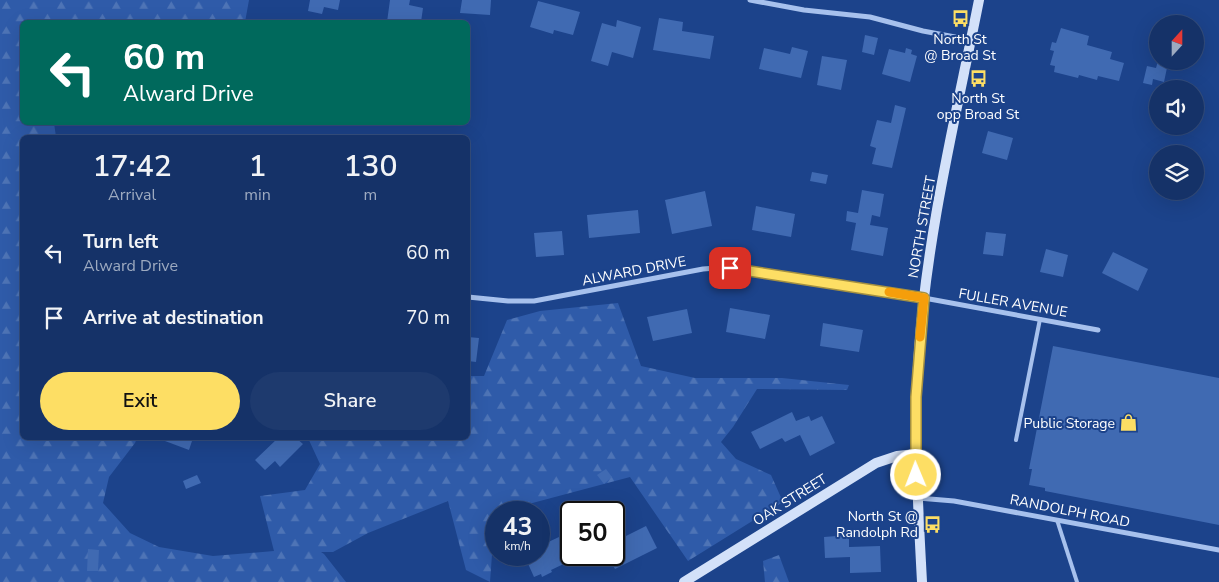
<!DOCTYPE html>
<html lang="en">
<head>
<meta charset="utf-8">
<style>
  :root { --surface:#153268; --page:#1e3a6e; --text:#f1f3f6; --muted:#9daac0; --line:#344d7c; --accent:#fdde64 }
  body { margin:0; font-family:"Nunito Sans",sans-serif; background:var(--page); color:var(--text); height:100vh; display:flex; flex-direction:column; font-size:19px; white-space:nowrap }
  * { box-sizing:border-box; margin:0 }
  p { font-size:16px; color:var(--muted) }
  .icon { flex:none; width:28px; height:28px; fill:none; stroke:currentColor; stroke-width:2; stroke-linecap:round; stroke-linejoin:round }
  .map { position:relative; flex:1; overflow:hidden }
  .details { position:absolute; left:20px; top:135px; width:450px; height:305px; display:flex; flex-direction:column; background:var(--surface); border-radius:8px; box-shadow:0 5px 20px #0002,0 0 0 1px var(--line) }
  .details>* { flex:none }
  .top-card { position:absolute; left:20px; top:20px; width:450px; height:105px; border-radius:8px; box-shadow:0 5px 20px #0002,0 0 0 1px var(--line); background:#00695c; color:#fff; overflow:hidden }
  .needle { width:32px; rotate:21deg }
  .fabs { position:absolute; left:1149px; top:15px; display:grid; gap:10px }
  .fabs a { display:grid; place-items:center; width:55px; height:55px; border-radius:50%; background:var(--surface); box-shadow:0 5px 20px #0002,0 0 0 1px var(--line); font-size:25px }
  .speed { position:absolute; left:485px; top:501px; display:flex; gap:10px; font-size:25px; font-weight:700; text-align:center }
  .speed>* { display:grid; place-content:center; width:65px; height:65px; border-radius:50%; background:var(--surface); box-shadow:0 5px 20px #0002,0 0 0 1px var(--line); line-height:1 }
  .speed small { font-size:12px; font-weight:400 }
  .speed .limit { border:2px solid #111; border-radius:8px; background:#fff; color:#111 }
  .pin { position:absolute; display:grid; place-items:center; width:42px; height:42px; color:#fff; margin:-21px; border-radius:10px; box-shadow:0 2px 8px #0006 }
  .me { position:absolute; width:55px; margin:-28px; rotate:359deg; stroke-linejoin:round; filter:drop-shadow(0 0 4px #0008) }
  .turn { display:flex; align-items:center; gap:18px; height:105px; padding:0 20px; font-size:22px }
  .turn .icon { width:65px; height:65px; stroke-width:2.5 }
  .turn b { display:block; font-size:35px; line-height:42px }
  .eta { display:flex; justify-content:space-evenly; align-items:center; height:85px; text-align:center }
  .eta b { font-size:30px; font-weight:600; line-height:35px }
  .primary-button { display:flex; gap:10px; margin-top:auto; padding:10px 20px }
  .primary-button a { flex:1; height:58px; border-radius:30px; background:var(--accent); color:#111; font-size:20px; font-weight:600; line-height:58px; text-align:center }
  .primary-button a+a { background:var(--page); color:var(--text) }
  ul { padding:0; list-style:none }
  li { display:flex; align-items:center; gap:15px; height:65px; padding:0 20px }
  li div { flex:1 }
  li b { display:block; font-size:19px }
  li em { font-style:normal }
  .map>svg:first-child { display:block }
  .forest { fill:url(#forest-firs) }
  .building { fill:#406ab2 }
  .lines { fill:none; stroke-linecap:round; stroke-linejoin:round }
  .lane { stroke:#a7c1ed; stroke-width:4 }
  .street { stroke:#a7c1ed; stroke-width:5 }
  .secondary { stroke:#d3e1f9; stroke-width:10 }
  .route-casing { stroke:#a49041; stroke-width:12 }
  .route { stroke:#fdde64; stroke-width:9 }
  .slow { stroke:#f59e0b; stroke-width:9 }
  .labels { text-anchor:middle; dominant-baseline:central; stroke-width:4; stroke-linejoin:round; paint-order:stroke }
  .poi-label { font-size:14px; fill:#fff; stroke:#1c438b }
  .street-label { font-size:14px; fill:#fff; stroke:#1c438b }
</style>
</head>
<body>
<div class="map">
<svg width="1219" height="582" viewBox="0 0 1219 582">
  <defs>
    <pattern id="forest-firs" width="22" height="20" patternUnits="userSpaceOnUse" patternTransform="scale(1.25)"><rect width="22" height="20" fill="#2f5ba9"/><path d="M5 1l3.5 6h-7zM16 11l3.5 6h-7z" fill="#4e74b6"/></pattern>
  </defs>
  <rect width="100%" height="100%" fill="#1c438b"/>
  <g class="forest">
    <polygon points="0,0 249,0 245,22 22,22 22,122 54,123 56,137 22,138 22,438 137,438 135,443 109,477 103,503 130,533 159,547 213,556 274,551 260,496 305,490 320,464 308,438 468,438 468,376 484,376 507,320 540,311 618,303 641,366 695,378 782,378 849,385 847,390 757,389 733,427 721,442 736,459 771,475 783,502 688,561 630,477 495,513 490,582 466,570 448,501 368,533 333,552 321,552 324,554 346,582 0,582"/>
    <polygon points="779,555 789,582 765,582 763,561"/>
  </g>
  <g class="building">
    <polygon points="310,0 340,0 338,10 324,7 322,14 308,11"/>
    <polygon points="390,0 410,0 409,5 423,8 421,22 387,22"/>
    <polygon points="462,0 491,0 490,15 460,13"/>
    <polygon points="538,1 580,12 573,35 554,30 553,34 530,27"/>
    <polygon points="659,18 683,22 682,31 714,36 710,59 653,50"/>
    <polygon points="617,20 641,27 633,58 612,52 608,66 591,61 602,23 616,27"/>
    <polygon points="1061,28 1089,36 1087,45 1112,52 1110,59 1124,63 1119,81 1098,76 1097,80 1079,75 1078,78 1054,72 1055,66 1050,65 1054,51 1050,50 1052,42 1056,43"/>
    <polygon points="865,35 878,38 874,55 862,52"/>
    <polygon points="792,47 808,51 801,78 759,69 764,48 790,54"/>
    <polygon points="906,48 912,50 911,54 917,56 910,82 882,74 889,49 905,53"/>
    <polygon points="822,56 847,60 841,90 817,85"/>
    <polygon points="1158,61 1168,63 1164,82 1153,79 1152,85 1143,83 1147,66 1156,68"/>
    <polygon points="895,105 906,108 892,168 872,164 876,148 870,146 877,120 891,123"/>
    <polygon points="988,131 1013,138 1007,160 982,153"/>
    <polygon points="812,172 828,175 826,184 810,181"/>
    <polygon points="862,190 884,194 880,217 872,215 870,225 888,228 883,256 851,250 856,223 846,221 847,211 858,213"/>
    <polygon points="705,191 712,226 672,234 665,200"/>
    <polygon points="756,206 795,214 791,237 752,230"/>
    <polygon points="638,210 640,233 589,238 587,215"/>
    <polygon points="562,231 564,255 536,257 534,233"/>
    <polygon points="986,232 1006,234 1003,256 983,254"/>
    <polygon points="1046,249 1068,255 1063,277 1040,272"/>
    <polygon points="1113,252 1148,269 1138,291 1102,273"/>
    <polygon points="730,308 770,315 765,339 726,332"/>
    <polygon points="687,309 692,333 653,341 647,317"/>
    <polygon points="823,323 863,330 859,352 820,346"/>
    <polygon points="468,337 479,338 476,362 468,361"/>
    <polygon points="1053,346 1219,378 1219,525 1045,491 1045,488 1029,485 1032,469 1029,469"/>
    <polygon points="792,412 796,421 809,416 811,421 822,416 835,443 810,456 800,435 785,442 782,438 760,449 751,432"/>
    <polygon points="157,438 193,438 189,450"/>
    <polygon points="278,438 296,438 303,444 280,467 275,461 265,470 255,460"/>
    <polygon points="606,469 612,477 604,484 597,475"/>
    <polygon points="197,475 201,483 186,489 183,481"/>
    <polygon points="646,526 657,548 615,569 609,558 612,557 611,555 614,555 614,542"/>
    <polygon points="849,535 849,547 880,546 881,572 850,573 850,557 825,558 824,537"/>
    <polygon points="559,537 570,561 551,570 552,572 542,577 541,574 534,577 525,557 529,555 539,555 539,551 546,547 544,544"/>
    <polygon points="88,549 99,550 98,571 87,571"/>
  </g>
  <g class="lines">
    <g class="lane">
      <polyline points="1016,440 1040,319"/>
      <polyline points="1057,520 1077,582"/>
    </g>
    <g class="street">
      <polyline points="750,0 804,10 870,17 923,31 971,40"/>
      <polyline points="468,297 508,301 534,301 703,269 730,267 924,298 1098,330"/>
      <polyline points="918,498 954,501 1219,550"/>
    </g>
    <g class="secondary">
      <polyline points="684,582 876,463 897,456 916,454"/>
      <path d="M922,582c-4,-77 -9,-154 -3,-231 8,-118 37,-235 60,-351"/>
    </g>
  </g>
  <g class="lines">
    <defs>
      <polyline id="route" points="730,268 924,298 916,397 916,475"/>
    </defs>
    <use href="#route" class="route-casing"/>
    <use href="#route" class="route"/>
    <polyline class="slow" points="889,292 924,298 920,337"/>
  </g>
  <defs>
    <symbol id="bus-bare" viewBox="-9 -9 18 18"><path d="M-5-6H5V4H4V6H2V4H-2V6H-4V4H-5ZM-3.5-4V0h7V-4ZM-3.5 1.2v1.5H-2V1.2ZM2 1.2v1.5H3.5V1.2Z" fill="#fdde64" stroke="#1c438b" stroke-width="2.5" paint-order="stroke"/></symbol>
    <symbol id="shop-bare" viewBox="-9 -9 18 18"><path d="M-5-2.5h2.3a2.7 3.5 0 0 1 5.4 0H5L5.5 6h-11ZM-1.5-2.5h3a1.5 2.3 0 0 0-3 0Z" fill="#fdde64" stroke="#1c438b" stroke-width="2.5" paint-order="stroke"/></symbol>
  </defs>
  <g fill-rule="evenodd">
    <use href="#bus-bare" x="948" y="6" width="25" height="25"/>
    <use href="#bus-bare" x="966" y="66" width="25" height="25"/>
    <use href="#shop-bare" x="1116" y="410" width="25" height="25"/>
    <use href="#bus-bare" x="920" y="512" width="25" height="25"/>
  </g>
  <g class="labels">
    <g class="poi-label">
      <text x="960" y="39">North St<tspan x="960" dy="16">@ Broad St</tspan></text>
      <text x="978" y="98">North St<tspan x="978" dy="16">opp Broad St</tspan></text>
      <text x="1115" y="423" text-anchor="end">Public Storage</text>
      <text x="918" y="516" text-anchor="end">North St @<tspan x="918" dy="16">Randolph Rd</tspan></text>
    </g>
    <g class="street-label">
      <text transform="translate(922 227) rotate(-80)">NORTH STREET</text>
      <text transform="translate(634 271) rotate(-11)">ALWARD DRIVE</text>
      <text transform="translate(1013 303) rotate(10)">FULLER AVENUE</text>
      <text transform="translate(790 500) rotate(-32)">OAK STREET</text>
      <text transform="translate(1070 511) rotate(11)">RANDOLPH ROAD</text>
    </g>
  </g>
</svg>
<div class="fabs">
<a><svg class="needle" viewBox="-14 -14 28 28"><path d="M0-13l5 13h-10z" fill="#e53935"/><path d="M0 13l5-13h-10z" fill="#9daac0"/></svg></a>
<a><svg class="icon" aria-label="sound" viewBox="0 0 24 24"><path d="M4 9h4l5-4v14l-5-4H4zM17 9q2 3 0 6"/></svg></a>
<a><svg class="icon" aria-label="layers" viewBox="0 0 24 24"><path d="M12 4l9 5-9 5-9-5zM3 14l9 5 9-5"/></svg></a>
</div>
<div class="speed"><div>43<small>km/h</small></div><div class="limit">50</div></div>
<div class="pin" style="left:730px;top:268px;background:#d93025"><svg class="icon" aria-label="arrive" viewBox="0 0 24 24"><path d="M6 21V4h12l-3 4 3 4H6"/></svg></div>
<svg class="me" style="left:916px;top:475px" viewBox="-20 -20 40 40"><circle r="17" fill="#fdde64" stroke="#fff" stroke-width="3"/><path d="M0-11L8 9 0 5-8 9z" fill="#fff"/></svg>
<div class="top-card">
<div class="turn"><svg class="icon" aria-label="left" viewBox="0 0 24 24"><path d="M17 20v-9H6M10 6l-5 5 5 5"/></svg><div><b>60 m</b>Alward Drive</div></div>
</div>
<section class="details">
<div class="eta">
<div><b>17:42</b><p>Arrival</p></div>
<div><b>1</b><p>min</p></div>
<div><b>130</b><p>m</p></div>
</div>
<ul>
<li><svg class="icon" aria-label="left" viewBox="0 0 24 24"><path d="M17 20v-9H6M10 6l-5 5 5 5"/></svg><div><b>Turn left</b><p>Alward Drive</p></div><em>60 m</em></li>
<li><svg class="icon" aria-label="arrive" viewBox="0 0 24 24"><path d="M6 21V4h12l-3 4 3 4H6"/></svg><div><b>Arrive at destination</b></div><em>70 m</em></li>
</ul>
<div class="primary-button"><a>Exit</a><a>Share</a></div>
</section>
</div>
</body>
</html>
